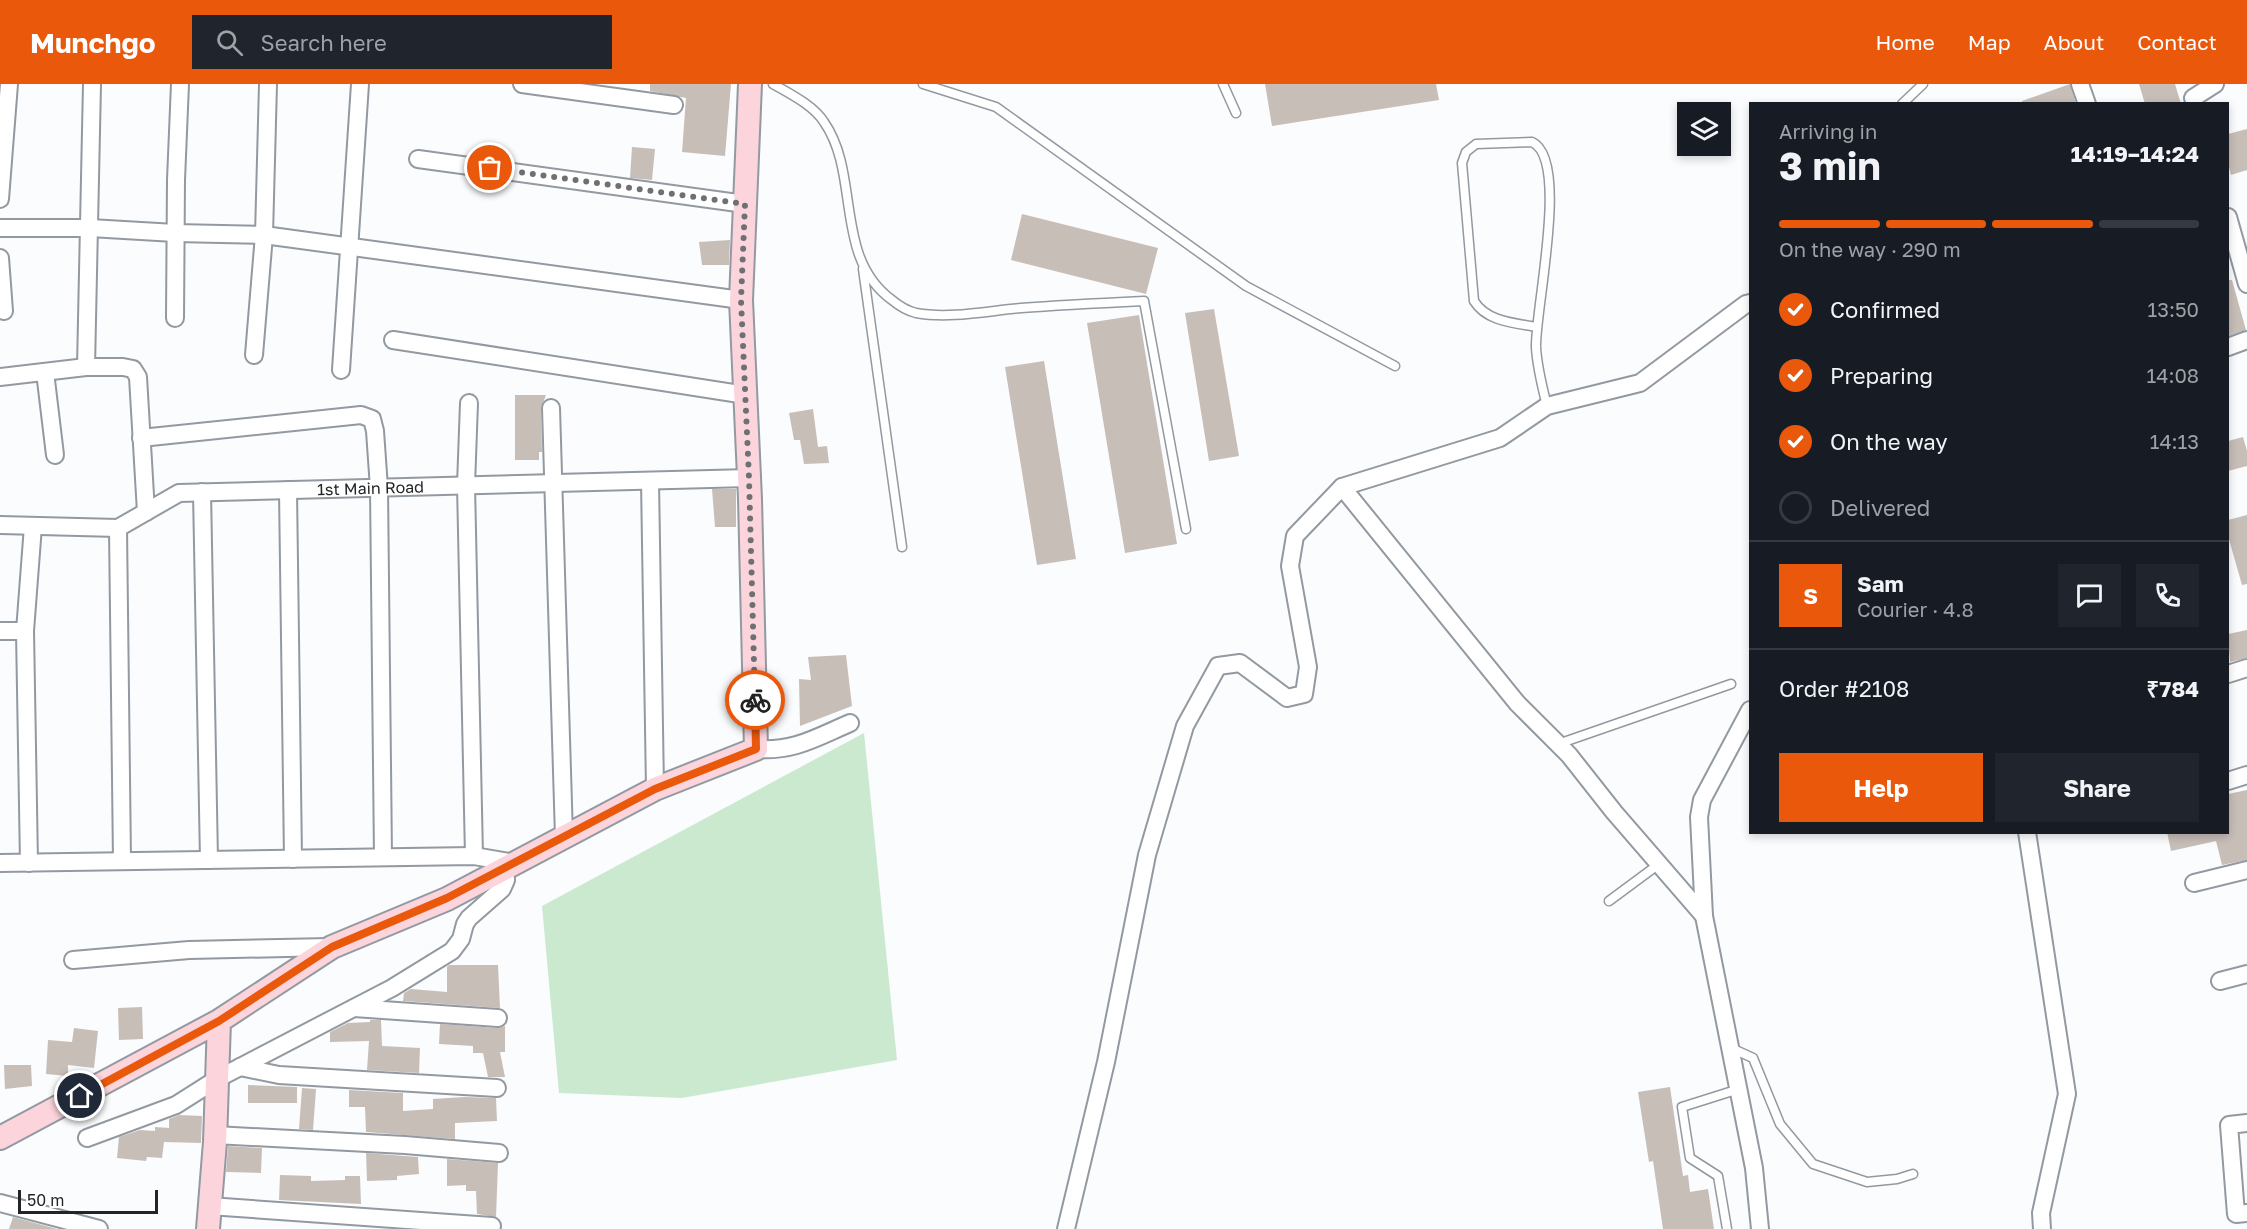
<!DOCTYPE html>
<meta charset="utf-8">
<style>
:root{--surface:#171b24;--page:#20242c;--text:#f1f3f6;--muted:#9ea1a6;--line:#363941;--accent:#ea580c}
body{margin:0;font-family:"Golos Text",sans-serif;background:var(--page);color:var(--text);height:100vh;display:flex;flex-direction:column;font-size:22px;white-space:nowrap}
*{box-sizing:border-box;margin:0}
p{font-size:20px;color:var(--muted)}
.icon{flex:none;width:33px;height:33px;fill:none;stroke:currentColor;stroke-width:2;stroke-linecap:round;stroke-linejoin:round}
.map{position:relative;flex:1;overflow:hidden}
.panel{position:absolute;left:1749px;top:18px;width:480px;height:732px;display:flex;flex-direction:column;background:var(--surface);border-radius:0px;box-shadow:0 3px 9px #0003}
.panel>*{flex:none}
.controls{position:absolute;left:1677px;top:18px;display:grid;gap:12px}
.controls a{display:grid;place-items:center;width:54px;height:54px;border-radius:0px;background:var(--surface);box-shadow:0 3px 9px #0003;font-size:30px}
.scale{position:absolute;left:18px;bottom:15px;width:140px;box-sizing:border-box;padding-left:6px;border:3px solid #222528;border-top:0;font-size:16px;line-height:21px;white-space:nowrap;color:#222528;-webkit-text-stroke:4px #fff;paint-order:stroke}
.pin{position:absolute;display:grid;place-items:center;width:51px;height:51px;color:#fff;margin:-26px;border:3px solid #fff;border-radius:50%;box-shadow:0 2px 6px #0007}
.courier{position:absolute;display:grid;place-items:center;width:60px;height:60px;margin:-30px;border:4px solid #ea580c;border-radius:50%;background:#fff;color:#222;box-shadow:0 2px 8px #0007}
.summary em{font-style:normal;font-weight:700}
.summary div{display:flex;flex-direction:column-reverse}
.summary{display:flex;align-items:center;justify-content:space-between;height:102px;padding:0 30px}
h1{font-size:39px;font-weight:700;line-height:45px}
.bar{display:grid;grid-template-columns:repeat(4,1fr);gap:9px 6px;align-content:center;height:72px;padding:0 30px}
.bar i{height:8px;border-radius:4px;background:var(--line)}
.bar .on{background:var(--accent)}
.bar p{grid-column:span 4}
.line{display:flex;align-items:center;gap:15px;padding:0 30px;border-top:2px solid var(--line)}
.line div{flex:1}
.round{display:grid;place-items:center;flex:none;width:63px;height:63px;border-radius:0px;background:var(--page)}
ol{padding:0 30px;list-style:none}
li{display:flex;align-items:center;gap:18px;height:66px}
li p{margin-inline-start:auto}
li .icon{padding:6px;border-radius:50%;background:var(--accent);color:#fff;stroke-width:4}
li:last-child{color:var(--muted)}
li i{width:33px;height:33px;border:3px solid var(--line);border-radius:50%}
.button{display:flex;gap:12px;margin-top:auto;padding:12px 30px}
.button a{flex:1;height:69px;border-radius:0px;background:var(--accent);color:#fff;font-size:24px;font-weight:700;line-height:69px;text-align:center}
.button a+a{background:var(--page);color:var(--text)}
header{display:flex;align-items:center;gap:36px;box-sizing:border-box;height:84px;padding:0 30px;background:var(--accent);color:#fff}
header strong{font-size:28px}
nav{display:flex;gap:33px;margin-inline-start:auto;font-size:21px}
.search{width:420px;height:54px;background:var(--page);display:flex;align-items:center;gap:15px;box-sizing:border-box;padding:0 21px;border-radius:0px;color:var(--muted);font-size:22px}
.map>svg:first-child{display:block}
</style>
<header>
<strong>Munchgo</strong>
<div class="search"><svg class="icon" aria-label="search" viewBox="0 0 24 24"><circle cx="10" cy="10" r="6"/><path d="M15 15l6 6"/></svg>Search here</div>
<nav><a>Home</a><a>Map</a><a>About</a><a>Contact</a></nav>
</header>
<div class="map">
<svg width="2247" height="1145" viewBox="0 0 2247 1145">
<rect width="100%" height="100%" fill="#fafcfe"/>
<!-- green -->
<path fill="#cbe9cf" d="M864 649 897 976 682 1014 559 1009 542 822Z"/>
<!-- building -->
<path fill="#c8beb8" d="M650 0H731L725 72 682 68 686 14 650 7Z
M1265 0H1436L1439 16 1272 42Z
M2070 0 2076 20H2022V17Z
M2139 0H2175L2181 20H2145Z
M2247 45V86L2231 91 2228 79V50Z
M632 63 655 65 652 96 630 94Z
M1022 130 1158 164 1146 210 1011 176Z
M730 156 729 181H702L699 158Z
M2228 196H2232L2246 246 2228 252Z
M1214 225 1239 372 1209 377 1185 229Z
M1139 231 1177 460 1125 469 1087 239Z
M1044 277 1076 475 1037 481 1005 283Z
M515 311H546L541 324 542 368H539V376H515Z
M813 325 818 363 827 362 829 379 804 380 800 356H794L789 329Z
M2243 353 2247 367V382L2228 387V357Z
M712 405H736V443H715Z
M2247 431V500L2242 501 2228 452V436Z
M2247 546V574L2230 578 2228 550Z
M846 571 852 622 800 642 799 595 811 596 808 573Z
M2247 706V776L2222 781 2216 757 2171 767 2167 748H2228V710Z
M449 881H498L500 924 403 917 404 909 411 905 447 908V883Z
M142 923 143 955 119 956 118 924Z
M370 936H381L382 962 420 964 419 989 367 986 369 957 330 958V948L348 939 370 938Z
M440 940 497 944 505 942V968H500L505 993H488L483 969H473V962L439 960Z
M74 944 98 947 94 984 68 981V992L46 990 48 956 72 958Z
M4 981H31L32 1002 5 1005Z
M248 1001 297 1003V1019H248Z
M1670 1003 1683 1092 1688 1091 1690 1108 1708 1105 1714 1145H1663L1653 1077 1649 1078 1638 1008Z
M302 1004 316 1005 313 1046 299 1045Z
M349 1006 403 1009V1027L433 1025V1015L464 1013 496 1014 497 1037 455 1039V1055L366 1048 365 1023H349Z
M179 1031 202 1032 201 1059 164 1058 162 1074 147 1073 146 1077 117 1074 119 1053 140 1046 155 1047V1043L169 1044V1035Z
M228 1062 262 1064 261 1089 226 1088Z
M366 1069 418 1073 419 1090 397 1092V1096L367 1097Z
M447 1075 498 1079 496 1133 477 1130 476 1107H466V1101L447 1102Z
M280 1091 311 1092V1097L345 1096V1092H360L361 1120 279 1116Z
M13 1133 57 1145H9Z"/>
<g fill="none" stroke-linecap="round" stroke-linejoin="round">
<defs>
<path id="lane" d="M773 0C790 10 813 21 824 38 861 91 833 173 892 216 898 221 908 227 916 229 950 235 987 227 1021 224 1062 221 1103 219 1144 217L1186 445
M923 0 996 23 1246 202 1395 282
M1223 0 1236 29
M1902 20 1923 0
M863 185 902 463
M1537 243C1515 239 1487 238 1474 217L1462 79 1466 68 1476 60 1532 58C1570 75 1535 225 1536 263 1537 283 1542 302 1547 322
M1558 660 1731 600
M1609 817 1659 780
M1731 964 1753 974 1780 1040 1813 1080 1867 1098 1897 1095 1913 1090
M1727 1145 1718 1092 1690 1074 1682 1023 1739 1005"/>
<g id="street">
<path d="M92 0 86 283H123L133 285 138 293 146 428"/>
<path d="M522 0 674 21"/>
<path d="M2080 0 2087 20"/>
<path d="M2193 14 2215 0"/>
<path d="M418 75 745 120"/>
<path d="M0 115 9 0"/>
<path d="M2228 133 2247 200"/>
<path d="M0 144H90L175 149 264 151 741 216"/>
<path d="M0 174 4 227"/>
<path d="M175 234 176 96 180 0"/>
<path d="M393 256 746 311"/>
<path d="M2228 263 2247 256"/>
<path d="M254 271 264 151 268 0"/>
<path d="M341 286 360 0"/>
<path d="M45 288 55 371"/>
<path d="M0 293 86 283"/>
<path d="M469 319 466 401 474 772"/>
<path d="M551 324 564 753"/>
<path d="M141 354 361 331 372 335 375 347 379 404 383 773"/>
<path d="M650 397 655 705"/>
<path d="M1342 403 1517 619 1569 671 1614 728 1704 832"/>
<path d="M288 406 293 775"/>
<path d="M202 408 209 776"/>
<path id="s1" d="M0 441 118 444 179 409 749 394"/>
<path d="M118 444 122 777"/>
<path d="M0 547H25"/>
<path d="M2228 590 2247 584"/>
<path d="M1750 626 1702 716 1699 733 1704 832 1754 1084 1760 1145"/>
<path d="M756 665C794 668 817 653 850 639"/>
<path d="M2228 697 2247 691"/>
<path d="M2027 748 2067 1010 2041 1129 2042 1145"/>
<path d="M0 779 474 772 515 779"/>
<path d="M29 779 25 547 33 442"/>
<path d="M2194 799 2247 786"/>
<path d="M73 876 189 866 331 863"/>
<path d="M2220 897 2247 890"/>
<path d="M354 924 498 934"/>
<path d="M240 983 279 991 497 1004"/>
<path d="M2247 1039 2229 1041 2236 1130 2247 1129"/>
<path d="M215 1051 405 1061 499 1069"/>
<path d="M87 1054 176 1021 217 995 392 904 452 867 461 855 465 840 469 834 502 805 506 796 505 784"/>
<path d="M0 1119 99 1145"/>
<path d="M209 1122 492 1142"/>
<path d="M1066 1145 1106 978 1147 771 1185 642 1218 582 1240 579 1287 614 1304 610 1308 583 1290 482 1295 452 1342 403 1500 354 1547 322 1640 299 1746 220 1750 219"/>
</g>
<path id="secondary" d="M0 1054 219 937 332 863 447 815 655 705 756 665 750 415 741 216 750 0
M208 1145 215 1058 219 937"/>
</defs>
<!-- lane casing -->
<use href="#lane" stroke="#9299a1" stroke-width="11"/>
<!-- street casing -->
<use href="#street" stroke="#9299a1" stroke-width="20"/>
<!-- secondary casing -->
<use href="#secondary" stroke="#9299a1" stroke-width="26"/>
<!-- lane -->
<use href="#lane" stroke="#fff" stroke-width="8"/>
<!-- street -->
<use href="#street" stroke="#fff" stroke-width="16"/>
<!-- secondary -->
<use href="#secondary" stroke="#fbd4dc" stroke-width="22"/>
</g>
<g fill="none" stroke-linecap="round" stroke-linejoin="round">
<!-- done -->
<path stroke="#6e7073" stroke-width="6" stroke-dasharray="0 10.8" d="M490 84 745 120 741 216 749 394 755 616"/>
<!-- route -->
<path stroke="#ea580c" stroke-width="8" d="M80 1012 219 937 332 863 447 814 655 705 756 665 755 616"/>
</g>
<g text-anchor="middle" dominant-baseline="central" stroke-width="6" stroke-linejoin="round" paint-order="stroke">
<!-- street labels -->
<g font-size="16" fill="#222528" stroke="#fff">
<text stroke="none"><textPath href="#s1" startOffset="380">1st Main Road</textPath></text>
</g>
</g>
</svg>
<div class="controls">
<a><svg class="icon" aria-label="layers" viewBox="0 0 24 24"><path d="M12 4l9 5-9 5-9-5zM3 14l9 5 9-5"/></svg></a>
</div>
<div class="scale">50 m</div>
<div class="pin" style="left:490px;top:84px;background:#ea580c"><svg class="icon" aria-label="bag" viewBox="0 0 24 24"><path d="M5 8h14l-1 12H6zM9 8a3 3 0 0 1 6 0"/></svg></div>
<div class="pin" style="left:80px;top:1012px;background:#1f2937"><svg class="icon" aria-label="home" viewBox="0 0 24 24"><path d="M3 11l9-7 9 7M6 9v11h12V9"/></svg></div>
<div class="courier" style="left:755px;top:616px"><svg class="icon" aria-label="bike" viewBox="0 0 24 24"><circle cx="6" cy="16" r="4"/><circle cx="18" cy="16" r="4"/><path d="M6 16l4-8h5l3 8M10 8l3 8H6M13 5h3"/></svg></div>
<section class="panel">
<div class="summary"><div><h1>3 min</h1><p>Arriving in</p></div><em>14:19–14:24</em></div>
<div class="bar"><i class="on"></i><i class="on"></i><i class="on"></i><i></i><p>On the way · 290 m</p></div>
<ol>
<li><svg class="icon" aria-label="check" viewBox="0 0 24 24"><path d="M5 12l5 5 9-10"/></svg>Confirmed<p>13:50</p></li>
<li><svg class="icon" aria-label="check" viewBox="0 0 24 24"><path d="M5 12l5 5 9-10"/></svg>Preparing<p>14:08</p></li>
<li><svg class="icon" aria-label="check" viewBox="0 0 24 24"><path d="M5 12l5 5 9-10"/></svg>On the way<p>14:13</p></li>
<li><i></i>Delivered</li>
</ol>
<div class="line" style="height:108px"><b class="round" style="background:var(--accent);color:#fff">S</b><div><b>Sam</b><p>Courier · 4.8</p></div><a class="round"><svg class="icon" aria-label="chat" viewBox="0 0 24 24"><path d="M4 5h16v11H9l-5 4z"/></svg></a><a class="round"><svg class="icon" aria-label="phone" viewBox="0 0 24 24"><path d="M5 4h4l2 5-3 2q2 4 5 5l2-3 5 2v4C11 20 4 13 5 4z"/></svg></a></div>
<div class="line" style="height:78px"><div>Order #2108</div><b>₹784</b></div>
<div class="button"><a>Help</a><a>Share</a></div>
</section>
</div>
